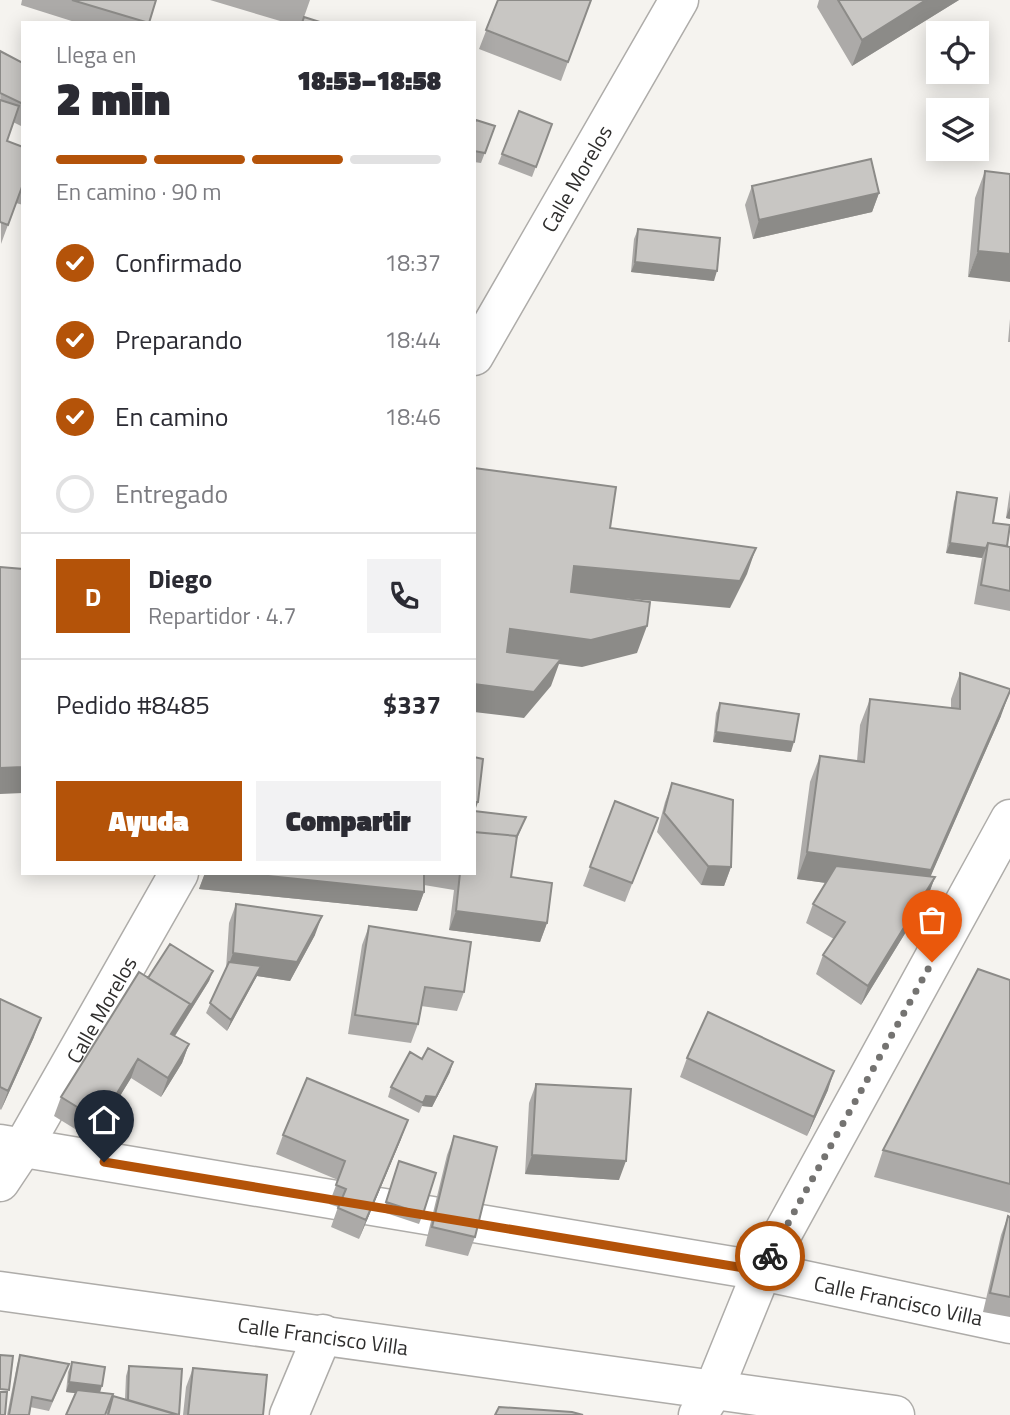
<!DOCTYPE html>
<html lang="es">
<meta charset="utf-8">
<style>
:root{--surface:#fff;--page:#f2f2f3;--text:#2b2b33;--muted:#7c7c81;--line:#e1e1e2;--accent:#b45309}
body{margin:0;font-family:"Titillium Web",sans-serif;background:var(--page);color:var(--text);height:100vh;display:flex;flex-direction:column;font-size:26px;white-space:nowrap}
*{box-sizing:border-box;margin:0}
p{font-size:23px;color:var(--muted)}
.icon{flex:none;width:38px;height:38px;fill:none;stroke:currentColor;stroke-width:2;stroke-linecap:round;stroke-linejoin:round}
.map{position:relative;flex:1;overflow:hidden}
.details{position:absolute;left:21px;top:21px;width:455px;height:854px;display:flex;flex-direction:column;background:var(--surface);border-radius:0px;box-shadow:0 4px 18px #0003}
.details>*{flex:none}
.fabs{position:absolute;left:926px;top:21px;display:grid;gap:14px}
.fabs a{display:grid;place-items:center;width:63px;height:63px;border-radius:0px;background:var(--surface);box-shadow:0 4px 18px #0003;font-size:35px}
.pin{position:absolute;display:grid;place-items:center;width:60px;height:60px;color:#fff;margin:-72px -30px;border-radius:50% 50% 50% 0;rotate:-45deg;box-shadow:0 0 7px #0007}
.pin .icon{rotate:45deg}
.courier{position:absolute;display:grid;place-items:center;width:70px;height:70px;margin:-35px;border:5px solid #b45309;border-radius:50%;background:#fff;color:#222;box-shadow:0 2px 9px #0007}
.head em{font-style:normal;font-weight:800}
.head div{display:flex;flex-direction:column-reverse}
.head{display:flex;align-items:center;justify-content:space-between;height:119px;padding:0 35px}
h1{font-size:46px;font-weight:800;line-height:52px}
.bar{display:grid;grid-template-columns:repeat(4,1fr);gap:10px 7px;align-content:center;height:84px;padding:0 35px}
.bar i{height:9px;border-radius:5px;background:var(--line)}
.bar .selected{background:var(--accent)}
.bar p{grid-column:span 4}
.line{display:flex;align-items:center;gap:18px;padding:0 35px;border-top:2px solid var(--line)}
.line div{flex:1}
.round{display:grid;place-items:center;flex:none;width:74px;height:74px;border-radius:0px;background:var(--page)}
ol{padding:0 35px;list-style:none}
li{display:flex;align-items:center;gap:21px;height:77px}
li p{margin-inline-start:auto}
li .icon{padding:7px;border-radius:50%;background:var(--accent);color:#fff;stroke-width:4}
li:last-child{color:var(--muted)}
li i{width:38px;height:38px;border:4px solid var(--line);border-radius:50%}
.button{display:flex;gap:14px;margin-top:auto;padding:14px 35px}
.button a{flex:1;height:80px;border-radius:0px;background:var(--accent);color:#fff;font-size:28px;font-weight:800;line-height:80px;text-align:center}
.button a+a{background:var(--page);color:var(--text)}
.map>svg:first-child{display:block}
</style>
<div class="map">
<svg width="1010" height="1415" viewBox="0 0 1010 1415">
<rect width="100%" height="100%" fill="#f5f3ef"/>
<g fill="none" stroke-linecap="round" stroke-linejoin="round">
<defs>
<g id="minor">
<path id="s1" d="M474 356 679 0"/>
<path id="s2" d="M0 1144 762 1271 1010 1324"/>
<path id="s3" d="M0 1182 22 1149 179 873"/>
<path id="s4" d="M0 1291 895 1415"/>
<path d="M289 1415 323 1334"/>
<path d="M698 1415 714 1389 762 1271 1010 819"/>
</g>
</defs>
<!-- minor casing -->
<use href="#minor" stroke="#aeaca9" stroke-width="41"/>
<!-- minor -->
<use href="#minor" stroke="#fff" stroke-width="38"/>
</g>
<!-- wall -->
<path fill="#acaaa8" d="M22 0H156L149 23H78L21 5Z
M210 0H310L304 17 323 23H287Z
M498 0H591L561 81 479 49Z
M819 0H959L852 66 817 7Z
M0 51 23 63V127L13 122 7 141 23 147V205L16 203 1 244Z
M519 111 552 124 532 177 498 164Z
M474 124 495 126 481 163 474 162Z
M985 171 1010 174 968 277 975 198Z
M752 186 879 193 872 212 753 239 745 205Z
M638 229 714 281 631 272 634 239Z
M1010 319V342H1008Z
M1010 490V519L1006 518Z
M957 492 993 523 1007 546 1010 547V611L974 604 982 558 946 553 954 502Z
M960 673 1001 716 930 877H935L928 896 861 1005 816 974 823 955 834 939 806 923 813 904 826 883 797 879 810 782 820 756 857 761 860 725 870 699 951 708V699Z
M720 703 791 752 713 742 716 713Z
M672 783 731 867 724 886 701 885 657 832 665 802Z
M615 801 658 818 625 902 583 886Z
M475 811 522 827 516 841 511 877 547 923 540 942 449 930 454 890 424 885V892L417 911 199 889 205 873H474Z
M236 904 315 935 290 981 257 976 227 1031 206 1013 226 969 229 923Z
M369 926 464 992 457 1011 421 1006 418 1024 411 1043 348 1034 362 945Z
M213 971 209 981 175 1036 189 1044 182 1063 161 1097 131 1078 93 1140 54 1116 61 1097 148 978Z
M1010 980V1213L874 1177 883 1150Z
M0 999 34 1037 1 1110 0 1109Z
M687 1058 828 1090 807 1136 680 1077Z
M450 1072 432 1107 422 1106 419 1113 388 1097 391 1087Z
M536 1084 619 1180 525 1174 529 1103Z
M283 1135 401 1139 359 1239 331 1227 338 1207 329 1204 338 1180 276 1154Z
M454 1136 475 1237 468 1256 425 1246 447 1155Z
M396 1171 423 1214 419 1224 383 1212Z
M1008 1216 1010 1217V1317L983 1312 1001 1235Z
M20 1355 69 1364 49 1411 30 1407 29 1415H7L17 1365Z
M72 1362 75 1393 66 1392 68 1372Z
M129 1366 179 1415H106L113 1396 125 1399 126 1376Z
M193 1368 263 1415H183L186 1387Z"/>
<!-- shaded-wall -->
<path fill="#8c8b88" d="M926 0H959L852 66 862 40Z
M879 193 872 212 753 239 759 220Z
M978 251 1010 254V282L968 277Z
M635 262 717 271 714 281 631 272Z
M1010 507V519L1006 518Z
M950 543 986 548 982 558 946 553Z
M756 548 747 574 730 608 565 593 574 566Z
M647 626 637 653 582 667 559 664 551 686 524 718 474 712V684L500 656 510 629Z
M1010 691 1001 716 922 896 797 879 807 852Z
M716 732 794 742 791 752 713 742Z
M23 767V793L0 794V768Z
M474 802H478L474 814Z
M708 866 731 867 724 886 701 885Z
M205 873H240L424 892 417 911 199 889Z
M935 877 928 896 861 1005 868 986Z
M456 911 547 923 540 942 449 930Z
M322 916 315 935 290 981 257 976 227 1031 231 1020 226 972 233 953Z
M213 971 209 981 164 1053 171 1034Z
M41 1018 34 1037 1 1110 8 1091Z
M189 1044 182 1063 161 1097 168 1078Z
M138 1059 131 1078 93 1140 100 1121Z
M453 1062 450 1072 432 1107 422 1106 419 1113 426 1096Z
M834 1071 828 1090 807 1136 814 1117Z
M408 1120 401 1139 359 1239 366 1220Z
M532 1155 626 1161 619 1180 525 1174Z
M69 1382 102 1386 99 1396 66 1392Z"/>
<!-- building -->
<path fill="#c8c6c3" stroke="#8c8b88" stroke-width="2" d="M72 0H156L149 23Z
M498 0H591L568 62 486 30Z
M838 0H926L862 40Z
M304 17 323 23H302Z
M0 51 23 63V104L0 93Z
M0 100 19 106 7 141 23 147V184L8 225 0 222Z
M519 111 552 124 536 167 502 154Z
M476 120 495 126 485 153 474 151V124Z
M871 159 879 193 759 220 752 186Z
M985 171 1010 174V254L978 251Z
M638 229 720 238 717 271 635 262Z
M474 468 616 487 610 528 756 548 740 581 574 566 571 592 650 602 647 626 591 640 510 629 507 652 561 659 534 692 474 684Z
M957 492 997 498 993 523 1010 525 1007 546 988 543 986 548 950 543Z
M988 543 1010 547V591L981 585Z
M0 567 23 569V767L0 768Z
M960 673 1010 689V691L931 870 807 852 820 756 864 762 870 699 960 709Z
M720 703 799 714 794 742 716 732Z
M474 757 483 759 478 802H474Z
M672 783 733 800 731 867 708 866 664 813Z
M615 801 658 818 632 883 590 867Z
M474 811 526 817 516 838 517 836 474 832Z
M474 832 517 836 511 877 552 883 547 923 456 911 460 873H474Z
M836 866 935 877 868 986 823 955 845 922 813 904Z
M240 873H424V892Z
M236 904 322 916 297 962 233 953Z
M369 926 471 942 464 992 425 987 418 1024 355 1015Z
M170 944 213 971 186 1013 190 1004 148 978Z
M229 962 261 966 231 1020 210 1003Z
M978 969 1010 980V1184L883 1150Z
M139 972 190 1004 171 1034 189 1044 168 1078 138 1059 100 1121 61 1097Z
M0 999 41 1018 8 1091 0 1087Z
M708 1012 834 1071 814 1117 687 1058Z
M428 1048 453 1062 436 1097 426 1096 423 1103 391 1087 410 1052 422 1059Z
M307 1078 408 1120 366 1220 338 1208 346 1189 336 1185 345 1161 283 1135Z
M536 1084 631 1089 626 1161 532 1155Z
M454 1136 497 1147 475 1237 432 1227Z
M399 1161 436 1173 423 1214 386 1202Z
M1008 1216 1010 1217V1297L990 1293Z
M0 1355 13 1356 9 1390 0 1389Z
M20 1355 69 1364 52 1401 32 1397 29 1415H9Z
M72 1362 105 1367 102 1386 69 1382Z
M129 1366 182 1369 179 1415 128 1400Z
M193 1368 267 1375 263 1415H188Z
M77 1390 113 1394 105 1415H66Z
M0 1392H7L5 1415H0Z
M113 1396 178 1415H108Z
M499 1407 572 1412 583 1415H495Z"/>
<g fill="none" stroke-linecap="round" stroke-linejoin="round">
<!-- done -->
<path stroke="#747371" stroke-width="7" stroke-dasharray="0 12.6" d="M770 1256 932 962"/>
<!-- route -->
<path stroke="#b45309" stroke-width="9" d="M104 1162 762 1271 770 1256"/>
</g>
<g text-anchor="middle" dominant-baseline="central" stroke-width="5" stroke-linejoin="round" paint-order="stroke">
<!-- street labels -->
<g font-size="21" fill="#2f2e2d" stroke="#fff">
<text stroke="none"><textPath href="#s1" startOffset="205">Calle Morelos</textPath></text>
<text stroke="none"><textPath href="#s3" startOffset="200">Calle Morelos</textPath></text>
<text stroke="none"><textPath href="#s2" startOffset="912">Calle Francisco Villa</textPath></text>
<text stroke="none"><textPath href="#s4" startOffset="326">Calle Francisco Villa</textPath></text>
</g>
</g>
</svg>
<div class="fabs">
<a><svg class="icon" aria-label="locate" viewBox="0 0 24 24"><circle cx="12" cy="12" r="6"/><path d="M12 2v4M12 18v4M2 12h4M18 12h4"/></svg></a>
<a><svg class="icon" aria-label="layers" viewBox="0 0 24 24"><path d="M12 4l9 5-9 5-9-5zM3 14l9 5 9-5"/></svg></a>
</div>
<div class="pin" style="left:932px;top:962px;background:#ea580c"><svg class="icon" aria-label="bag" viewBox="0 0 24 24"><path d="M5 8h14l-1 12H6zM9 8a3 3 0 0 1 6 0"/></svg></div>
<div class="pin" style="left:104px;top:1162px;background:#1f2937"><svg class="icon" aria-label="home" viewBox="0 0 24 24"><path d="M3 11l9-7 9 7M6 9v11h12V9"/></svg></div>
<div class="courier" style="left:770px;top:1256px"><svg class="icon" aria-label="bike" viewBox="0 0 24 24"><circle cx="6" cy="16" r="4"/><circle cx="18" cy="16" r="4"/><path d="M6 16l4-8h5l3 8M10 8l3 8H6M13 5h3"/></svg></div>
<section class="details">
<div class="head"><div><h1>2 min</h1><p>Llega en</p></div><em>18:53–18:58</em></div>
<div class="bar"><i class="selected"></i><i class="selected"></i><i class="selected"></i><i></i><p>En camino · 90 m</p></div>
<ol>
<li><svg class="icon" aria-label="check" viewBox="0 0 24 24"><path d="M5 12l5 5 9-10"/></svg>Confirmado<p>18:37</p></li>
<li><svg class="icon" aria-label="check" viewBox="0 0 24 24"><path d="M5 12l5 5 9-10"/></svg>Preparando<p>18:44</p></li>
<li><svg class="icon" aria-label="check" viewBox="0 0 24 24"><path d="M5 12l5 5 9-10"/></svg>En camino<p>18:46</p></li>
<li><i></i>Entregado</li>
</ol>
<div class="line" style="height:126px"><b class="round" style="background:var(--accent);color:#fff">D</b><div><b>Diego</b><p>Repartidor · 4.7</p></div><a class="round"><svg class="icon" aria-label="phone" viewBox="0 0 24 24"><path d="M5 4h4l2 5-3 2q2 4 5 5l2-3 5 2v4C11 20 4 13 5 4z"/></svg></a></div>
<div class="line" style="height:91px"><div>Pedido #8485</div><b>$337</b></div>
<div class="button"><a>Ayuda</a><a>Compartir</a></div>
</section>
</div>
